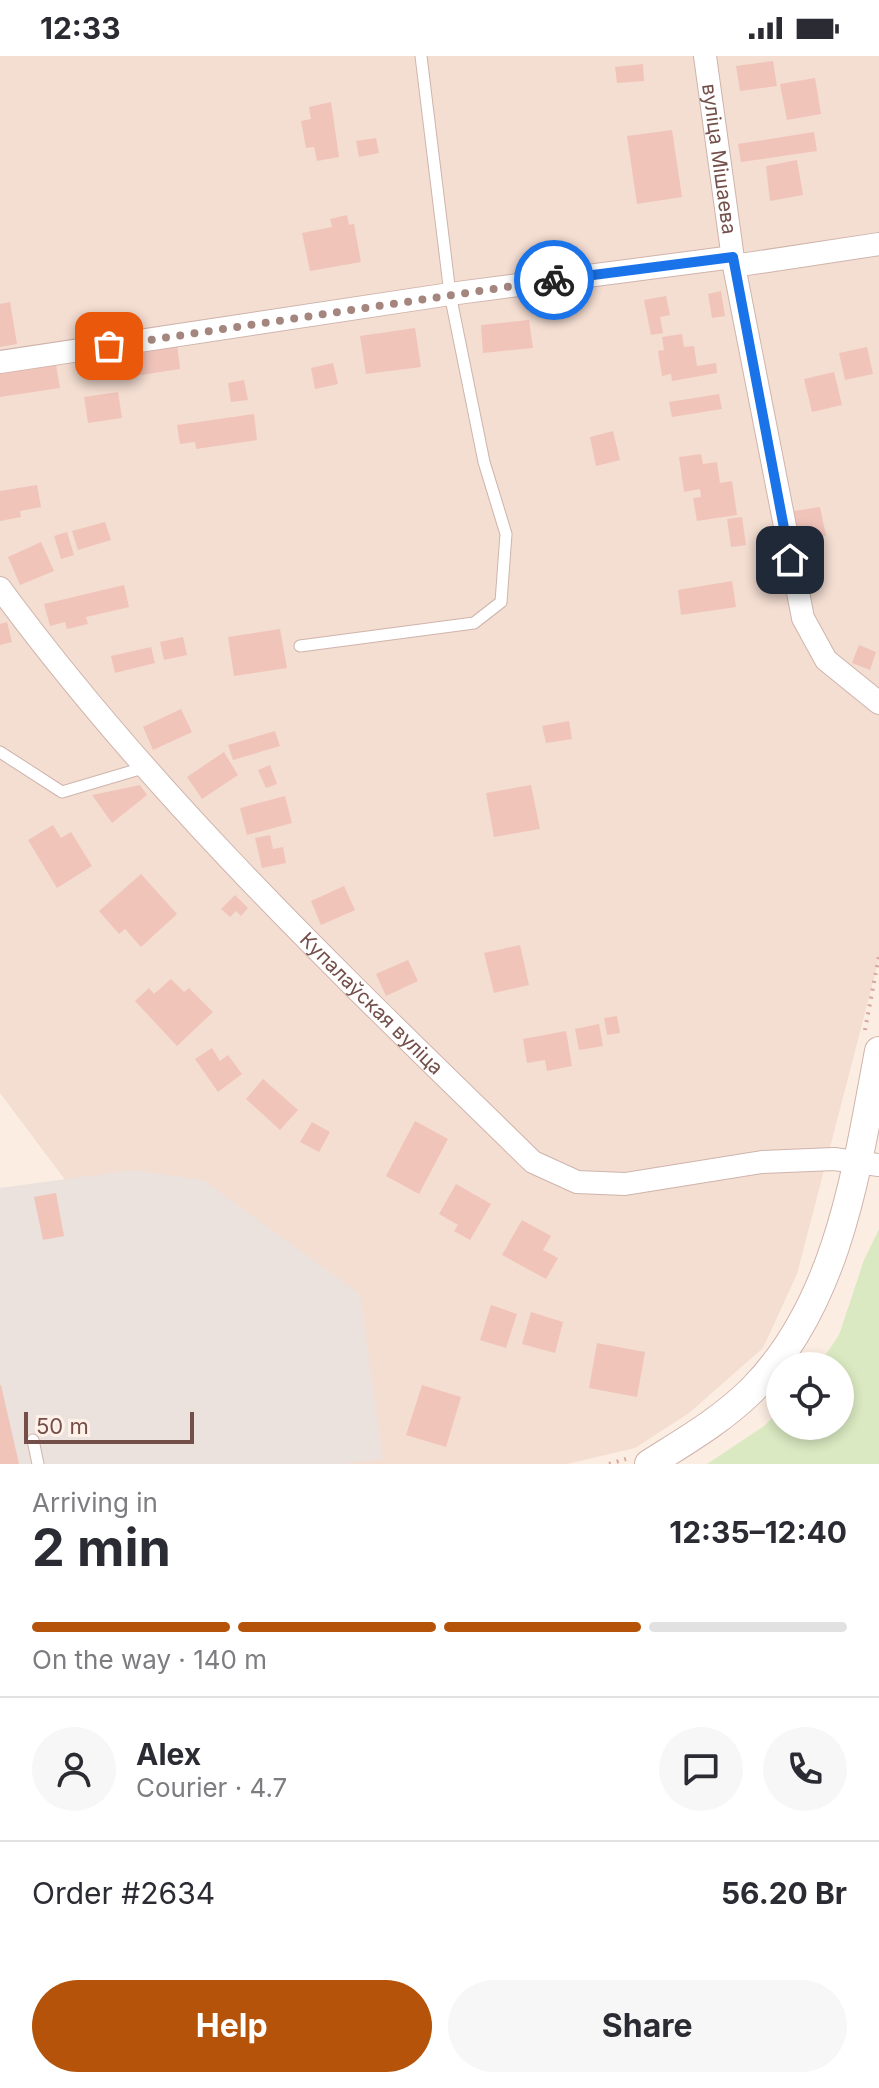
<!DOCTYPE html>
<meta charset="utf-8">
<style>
:root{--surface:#fff;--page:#f7f7f7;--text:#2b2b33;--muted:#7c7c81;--line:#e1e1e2;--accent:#b45309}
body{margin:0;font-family:Inter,sans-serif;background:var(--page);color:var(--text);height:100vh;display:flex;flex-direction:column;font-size:30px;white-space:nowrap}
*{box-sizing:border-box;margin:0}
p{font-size:26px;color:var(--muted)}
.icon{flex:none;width:44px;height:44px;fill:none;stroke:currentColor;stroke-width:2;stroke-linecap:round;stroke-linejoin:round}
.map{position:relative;height:1408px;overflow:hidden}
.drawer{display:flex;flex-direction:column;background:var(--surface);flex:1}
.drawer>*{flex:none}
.tools{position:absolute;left:766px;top:1296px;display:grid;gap:16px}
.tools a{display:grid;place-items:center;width:88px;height:88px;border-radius:50%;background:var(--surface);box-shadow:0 4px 12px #0003;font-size:40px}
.scale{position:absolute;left:24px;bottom:20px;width:170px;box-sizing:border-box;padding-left:8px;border:4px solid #744f49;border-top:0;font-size:22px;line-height:28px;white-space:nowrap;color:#744f49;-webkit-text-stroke:6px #fff1e8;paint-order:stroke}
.pin{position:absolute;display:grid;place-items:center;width:68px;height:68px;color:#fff;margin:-34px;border-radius:16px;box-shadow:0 4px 12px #0006}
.courier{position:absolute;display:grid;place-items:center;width:80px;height:80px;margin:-40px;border:6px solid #1a73e8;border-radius:50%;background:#fff;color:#222;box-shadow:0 2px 10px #0007}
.summary em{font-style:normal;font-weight:700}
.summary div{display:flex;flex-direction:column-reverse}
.summary{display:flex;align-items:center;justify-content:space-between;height:136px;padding:0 32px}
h1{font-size:52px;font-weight:700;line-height:60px}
.bar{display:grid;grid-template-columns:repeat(4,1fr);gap:12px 8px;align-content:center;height:96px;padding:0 32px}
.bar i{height:10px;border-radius:6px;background:var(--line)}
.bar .active{background:var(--accent)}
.bar p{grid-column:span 4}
.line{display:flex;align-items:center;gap:20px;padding:0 32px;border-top:2px solid var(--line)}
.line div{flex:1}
.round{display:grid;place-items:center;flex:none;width:84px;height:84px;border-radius:42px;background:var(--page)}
.button{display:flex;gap:16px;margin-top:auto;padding:16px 32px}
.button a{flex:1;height:92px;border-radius:48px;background:var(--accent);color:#fff;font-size:32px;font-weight:700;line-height:92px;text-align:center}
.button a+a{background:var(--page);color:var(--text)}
.status{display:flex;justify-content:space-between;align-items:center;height:56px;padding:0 40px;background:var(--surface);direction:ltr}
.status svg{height:22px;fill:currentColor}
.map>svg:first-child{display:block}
</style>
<div class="status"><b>12:33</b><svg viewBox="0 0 49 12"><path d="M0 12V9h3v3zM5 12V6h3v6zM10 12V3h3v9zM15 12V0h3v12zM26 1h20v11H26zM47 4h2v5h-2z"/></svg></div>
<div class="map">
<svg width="879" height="1408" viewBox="0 0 879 1408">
<rect width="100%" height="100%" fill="#fcede2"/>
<!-- residential -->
<path fill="#f4ddd1" d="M0 0H879V903L797 1218 763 1292 689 1357 635 1392 567 1408H278L0 1037Z"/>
<!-- industrial -->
<path fill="#ebe1dd" d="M133 1114 203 1124 360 1238 383 1403 341 1408H0V1132Z"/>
<!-- green -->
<path fill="#dae9c1" d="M879 1173V1408H707L764 1370 780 1354V1370H840V1310H818L839 1279 864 1204Z"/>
<!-- building -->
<path fill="#f1c4ba" d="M773 5 777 30 740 35 736 10Z
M643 8 644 25 617 27 615 11Z
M815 22 821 58 787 64 780 28Z
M331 46 339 101 317 105 314 91 306 92 301 65 311 63 309 51Z
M672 74 682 141 637 148 627 80Z
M814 76 817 95 741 106 738 88Z
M376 82 379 97 359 101 356 85Z
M797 104 803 139 770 145 766 110Z
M347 159 349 169 354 168 361 206 310 215 302 177 332 171 330 163Z
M721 235 725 260 712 262 708 238Z
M666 240 670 259 660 261 663 277 651 279 644 244Z
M10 246 17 288 0 291V248Z
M529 264 533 292 483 297 481 269Z
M415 272 421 311 366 318 360 280Z
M682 278 684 291 694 290 697 310 716 307 717 317 672 325 671 318 662 320 658 295 664 294 662 281Z
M177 287 180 313 128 321 124 294Z
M867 291 873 318 845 324 839 297Z
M118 294 121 316 97 319 94 297Z
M55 303 60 332 0 341V311Z
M333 307 338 328 315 333 311 312Z
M834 316 842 349 812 356 804 323Z
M244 324 248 344 231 346 228 327Z
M118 336 122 362 88 367 84 341Z
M719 338 722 353 672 361 669 346Z
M254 358 257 384 196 393 195 386 180 388 177 369Z
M613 375 620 404 596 410 590 381Z
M701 398 703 408 717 406 720 427 732 425 737 459 697 465 693 442 701 441 700 433 684 436 679 401Z
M37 429 41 451 20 455 21 461 0 465V435Z
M820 451 826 480 799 485 794 455Z
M742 461 746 489 731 491 727 463Z
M105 466 111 484 78 494 72 475Z
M67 476 74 499 61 503 54 480Z
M41 486 54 515 20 529 8 501Z
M732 525 736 551 681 559 678 534Z
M124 529 129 551 86 561 88 568 67 573 65 566 50 570 44 548Z
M7 566 12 586 0 589V568Z
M280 573 287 612 234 620 228 581Z
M183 581 187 599 164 604 160 586Z
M859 589 876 596 870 614 852 607Z
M151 591 155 607 115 617 111 600Z
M181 653 192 676 153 694 143 671Z
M569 665 572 683 546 687 542 670Z
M275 675 280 690 233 704 228 689Z
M224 696 238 719 202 743 187 721Z
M270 709 277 728 266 732 258 714Z
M140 729 147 739 112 767 92 739Z
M531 729 540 773 494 781 486 737Z
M285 740 292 767 247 779 240 752Z
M53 769 61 782 71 776 92 810 57 832 28 784Z
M270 779 273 793 283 791 286 807 262 812 255 782Z
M141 818 177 858 141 891 125 873 119 878 99 855Z
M344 830 355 854 321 869 311 845Z
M235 839 248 852 241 860 236 855 230 861 221 853Z
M520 889 529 929 494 937 484 897Z
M408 904 418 925 386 940 376 918Z
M171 923 184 936 189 932 213 956 177 990 135 945 149 932 154 938Z
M617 960 620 977 607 979 604 962Z
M599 968 603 990 579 994 575 973Z
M566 975 572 1010 547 1015 545 1004 527 1007 523 983Z
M212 992 220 1005 228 999 242 1018 218 1036 195 1003Z
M263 1023 298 1054 280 1074 246 1043Z
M415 1065 448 1083 419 1138 386 1120Z
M312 1066 330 1076 319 1096 300 1086Z
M456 1128 491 1148 470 1184 454 1175 458 1169 439 1158Z
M56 1137 64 1180 43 1184 34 1141Z
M522 1164 551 1180 543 1194 558 1202 546 1223 502 1199Z
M491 1249 517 1258 506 1292 480 1284Z
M531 1256 563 1266 555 1297 522 1288Z
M597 1287 645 1296 637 1341 589 1332Z
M0 1329H1L19 1408H0Z
M422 1329 461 1341 446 1391 406 1379Z"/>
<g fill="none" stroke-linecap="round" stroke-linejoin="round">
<defs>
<path id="service" d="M300 590 474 567 501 546 506 478 484 406 450 238 421 0
M0 696 62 736 143 712
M33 1384 38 1408"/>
<g id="minor">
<path id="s1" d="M705 0 734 210 803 562 826 604 879 647"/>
<path d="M734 210 879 188"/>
<path d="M0 306 450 238 733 201"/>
<path id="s2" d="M0 532C155 743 346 923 533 1106L577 1126 625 1128 762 1106 834 1103 879 1109"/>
</g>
<path id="tertiary" d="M649 1408C685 1385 722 1364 753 1333 839 1245 857 1112 879 995"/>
</defs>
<!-- service casing -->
<use href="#service" stroke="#cfb4ac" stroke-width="13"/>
<!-- minor casing -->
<use href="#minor" stroke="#cfb4ac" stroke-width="24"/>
<!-- tertiary casing -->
<use href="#tertiary" stroke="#cfb4ac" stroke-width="30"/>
<!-- path -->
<path stroke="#d6a89d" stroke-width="4" stroke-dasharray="2 6" stroke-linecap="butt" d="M865 974 879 900
M609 1408 626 1403"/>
<!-- service -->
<use href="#service" stroke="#fff" stroke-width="11"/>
<!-- minor -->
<use href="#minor" stroke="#fff" stroke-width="22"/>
<!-- tertiary -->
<use href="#tertiary" stroke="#fff" stroke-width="28"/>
</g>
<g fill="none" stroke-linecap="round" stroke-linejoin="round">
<!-- done -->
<path stroke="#a4867f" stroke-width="8" stroke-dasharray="0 14.4" d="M109 290 554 224"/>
<!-- route -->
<path stroke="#1a73e8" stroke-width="10" d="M554 224 733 201 790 504"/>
</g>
<g text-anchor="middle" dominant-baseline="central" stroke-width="7" stroke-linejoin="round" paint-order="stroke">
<!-- street labels -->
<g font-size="20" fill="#744f49" stroke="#fff1e8">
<text stroke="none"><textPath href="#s1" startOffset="104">вуліца Мішаева</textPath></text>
<text stroke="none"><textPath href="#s2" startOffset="558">Купалаўская вуліца</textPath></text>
</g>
</g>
</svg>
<div class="tools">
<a><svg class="icon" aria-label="locate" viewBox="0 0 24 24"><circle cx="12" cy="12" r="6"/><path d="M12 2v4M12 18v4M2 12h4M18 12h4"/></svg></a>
</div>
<div class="scale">50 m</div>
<div class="pin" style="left:109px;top:290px;background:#ea580c"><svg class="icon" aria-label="bag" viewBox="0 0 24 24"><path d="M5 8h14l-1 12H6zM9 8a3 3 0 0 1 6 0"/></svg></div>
<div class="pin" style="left:790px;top:504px;background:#1f2937"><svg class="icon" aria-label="home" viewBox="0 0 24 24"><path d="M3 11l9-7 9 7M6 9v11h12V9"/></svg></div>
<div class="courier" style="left:554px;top:224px"><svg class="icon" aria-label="bike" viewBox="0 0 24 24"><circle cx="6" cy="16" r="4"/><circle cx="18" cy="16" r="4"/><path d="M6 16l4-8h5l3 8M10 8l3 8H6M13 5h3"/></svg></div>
</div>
<section class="drawer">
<div class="summary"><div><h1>2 min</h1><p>Arriving in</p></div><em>12:35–12:40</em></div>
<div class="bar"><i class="active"></i><i class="active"></i><i class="active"></i><i></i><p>On the way · 140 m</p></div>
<div class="line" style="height:144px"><a class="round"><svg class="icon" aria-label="person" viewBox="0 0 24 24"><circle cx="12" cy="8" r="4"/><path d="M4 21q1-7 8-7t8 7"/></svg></a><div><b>Alex</b><p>Courier · 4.7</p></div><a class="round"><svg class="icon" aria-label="chat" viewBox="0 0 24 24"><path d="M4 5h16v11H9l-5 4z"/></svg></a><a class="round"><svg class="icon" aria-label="phone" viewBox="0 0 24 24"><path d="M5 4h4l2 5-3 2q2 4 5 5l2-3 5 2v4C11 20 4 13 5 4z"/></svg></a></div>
<div class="line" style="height:104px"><div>Order #2634</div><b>56.20 Br</b></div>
<div class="button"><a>Help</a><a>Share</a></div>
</section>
